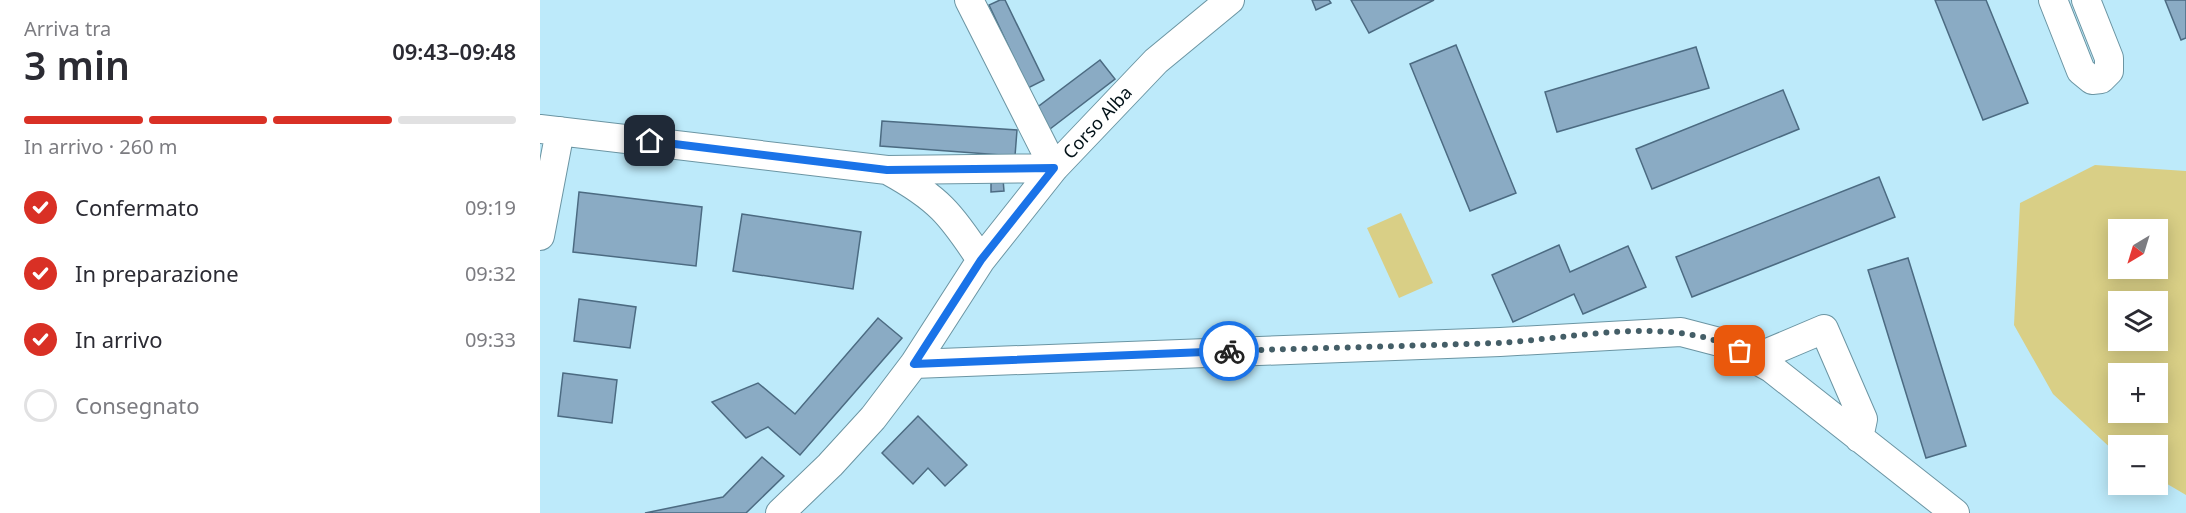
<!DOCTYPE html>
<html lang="it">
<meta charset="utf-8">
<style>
:root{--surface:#fff;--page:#f2f2f3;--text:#2b2b33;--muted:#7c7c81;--line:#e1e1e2;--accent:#d93025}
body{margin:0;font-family:"Noto Sans",sans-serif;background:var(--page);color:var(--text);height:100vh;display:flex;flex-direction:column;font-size:22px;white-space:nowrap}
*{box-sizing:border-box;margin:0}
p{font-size:20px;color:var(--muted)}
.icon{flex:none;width:33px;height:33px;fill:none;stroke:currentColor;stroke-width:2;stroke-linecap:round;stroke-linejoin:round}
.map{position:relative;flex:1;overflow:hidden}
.drawer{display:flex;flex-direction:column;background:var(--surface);width:540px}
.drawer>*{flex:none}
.needle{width:39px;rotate:218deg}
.fabs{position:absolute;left:1568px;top:219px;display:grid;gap:12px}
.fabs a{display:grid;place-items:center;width:60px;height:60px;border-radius:0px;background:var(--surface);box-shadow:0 3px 15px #0003;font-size:30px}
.pin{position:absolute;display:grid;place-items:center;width:51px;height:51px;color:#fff;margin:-26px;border-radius:12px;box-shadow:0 3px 9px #0006}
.courier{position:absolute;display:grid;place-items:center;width:60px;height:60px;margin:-30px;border:4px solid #1a73e8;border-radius:50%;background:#fff;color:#222;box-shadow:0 2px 8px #0007}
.head em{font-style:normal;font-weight:600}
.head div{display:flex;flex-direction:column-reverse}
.head{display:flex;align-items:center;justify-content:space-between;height:102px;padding:0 24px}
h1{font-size:39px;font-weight:600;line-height:45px}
.bar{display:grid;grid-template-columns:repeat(4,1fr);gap:9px 6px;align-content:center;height:72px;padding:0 24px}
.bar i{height:8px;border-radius:4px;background:var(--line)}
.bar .current{background:var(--accent)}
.bar p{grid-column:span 4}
ol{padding:0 24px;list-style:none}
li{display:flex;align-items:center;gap:18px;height:66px}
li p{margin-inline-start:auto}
li .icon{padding:6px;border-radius:50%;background:var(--accent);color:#fff;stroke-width:4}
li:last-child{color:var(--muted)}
li i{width:33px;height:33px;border:3px solid var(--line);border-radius:50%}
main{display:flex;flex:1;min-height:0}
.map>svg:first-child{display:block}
</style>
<main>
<section class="drawer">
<div class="head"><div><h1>3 min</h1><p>Arriva tra</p></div><em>09:43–09:48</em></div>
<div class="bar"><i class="current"></i><i class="current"></i><i class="current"></i><i></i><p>In arrivo · 260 m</p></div>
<ol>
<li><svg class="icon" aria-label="check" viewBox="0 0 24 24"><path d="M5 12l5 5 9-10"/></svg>Confermato<p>09:19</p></li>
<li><svg class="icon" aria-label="check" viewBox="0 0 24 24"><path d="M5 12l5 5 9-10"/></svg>In preparazione<p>09:32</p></li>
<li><svg class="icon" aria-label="check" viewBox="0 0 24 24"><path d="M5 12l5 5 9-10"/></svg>In arrivo<p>09:33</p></li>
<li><i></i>Consegnato</li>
</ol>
</section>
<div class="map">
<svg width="1646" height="513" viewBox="0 0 1646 513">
<rect width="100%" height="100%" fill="#bdeafa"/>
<!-- green -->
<path fill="#d9cf86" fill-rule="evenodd" d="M1555 165 1646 171V495L1617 478V446H1578V455L1513 394 1474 325 1480 203ZM1578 230H1617V268H1578ZM1578 302H1617V340H1578ZM1578 374H1617V412H1578Z
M861 213 893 283 859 298 827 228Z"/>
<!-- building -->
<path fill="#8aabc4" stroke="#4c6b82" stroke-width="1.5" d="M460 0H465L504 80 488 88 449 5Z
M772 0H789L791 3 776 10Z
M811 0H894L829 33Z
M1395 0H1446L1488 103 1443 120Z
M1625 0H1646V38L1641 40Z
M916 45 976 193 930 211 870 64Z
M1156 47 1169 88 1017 132 1005 92Z
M560 60 575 79 510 129 495 109Z
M1243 90 1259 129 1112 189 1096 149Z
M342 121 477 130 475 156 340 146Z
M1339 177 1355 217 1152 297 1136 257Z
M451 178 463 179 464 191 451 192Z
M39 192 162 207 156 266 33 252Z
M202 214 321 232 313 289 193 271Z
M1019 245 1030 272 1088 246 1106 287 1043 314 1034 294 973 322 952 275Z
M1368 258 1426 446 1386 458 1328 270Z
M39 299 96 307 90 348 34 341Z
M338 318 362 338 260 455 228 427 206 438 172 402 218 383 255 414Z
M23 373 77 380 72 423 18 416Z
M378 416 427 465 405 486 388 468 373 484 342 453Z
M222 457 244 476 206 513H105L183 497Z"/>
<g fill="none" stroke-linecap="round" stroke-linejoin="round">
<defs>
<path id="minor" d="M429 0 514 168
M1513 0 1541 71 1552 80 1561 79 1569 71V58L1546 0
M0 129 347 170 514 168
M349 171C398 198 411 214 441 260
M0 236 20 131
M1213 359 1284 329 1323 419 1319 438
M374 364 960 342 1141 332 1187 344 1231 368 1415 513
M240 513 290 465 333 418 374 364 441 260 514 168 616 61 690 0"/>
</defs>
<!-- minor casing -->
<use href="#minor" stroke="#6b95a3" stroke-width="30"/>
<!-- minor -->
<use href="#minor" stroke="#fff" stroke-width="28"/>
</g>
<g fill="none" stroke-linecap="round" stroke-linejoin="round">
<!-- done -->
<path stroke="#445e67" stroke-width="6" stroke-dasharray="0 10.8" d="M689 351C778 348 868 346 958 343 1032 339 1133 314 1200 351"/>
<!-- route -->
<path stroke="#1a73e8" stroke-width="8" d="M110 141 347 170 514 168 441 260 374 364 689 351"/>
</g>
<g text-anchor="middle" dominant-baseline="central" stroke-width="6" stroke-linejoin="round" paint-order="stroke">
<!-- street labels -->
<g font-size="18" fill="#031218" stroke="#fff">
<text transform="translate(557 122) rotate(-47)">Corso Alba</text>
</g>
</g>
</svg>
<div class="fabs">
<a><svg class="needle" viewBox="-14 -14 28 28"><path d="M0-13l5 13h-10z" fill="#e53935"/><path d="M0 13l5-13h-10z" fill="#7c7c81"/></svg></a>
<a><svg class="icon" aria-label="layers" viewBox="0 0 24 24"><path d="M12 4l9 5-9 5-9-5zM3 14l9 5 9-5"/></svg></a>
<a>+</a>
<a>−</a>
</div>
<div class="pin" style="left:1200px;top:351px;background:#ea580c"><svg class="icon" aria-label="bag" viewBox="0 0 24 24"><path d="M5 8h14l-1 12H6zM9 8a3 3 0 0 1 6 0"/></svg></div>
<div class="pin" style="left:110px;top:141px;background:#1f2937"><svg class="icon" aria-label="home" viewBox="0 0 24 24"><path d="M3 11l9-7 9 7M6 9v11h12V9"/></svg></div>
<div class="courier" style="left:689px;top:351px"><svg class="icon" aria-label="bike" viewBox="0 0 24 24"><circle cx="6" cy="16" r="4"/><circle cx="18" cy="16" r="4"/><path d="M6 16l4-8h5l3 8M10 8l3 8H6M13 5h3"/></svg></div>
</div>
</main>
